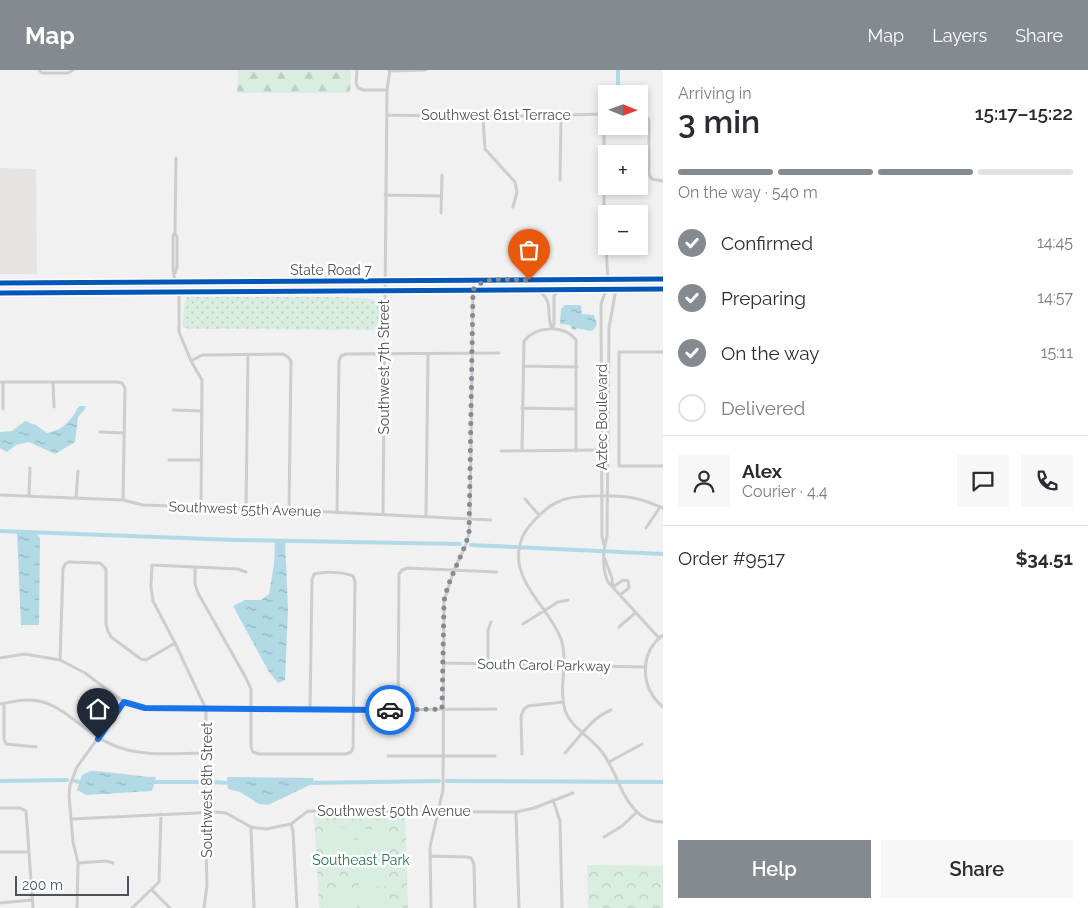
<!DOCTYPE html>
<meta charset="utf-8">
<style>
:root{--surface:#fff;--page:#f7f7f7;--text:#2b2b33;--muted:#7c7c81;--line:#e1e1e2;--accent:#848a90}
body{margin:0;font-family:Raleway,sans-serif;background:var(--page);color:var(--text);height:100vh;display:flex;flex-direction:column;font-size:19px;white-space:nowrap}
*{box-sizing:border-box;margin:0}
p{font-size:16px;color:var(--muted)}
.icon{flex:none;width:28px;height:28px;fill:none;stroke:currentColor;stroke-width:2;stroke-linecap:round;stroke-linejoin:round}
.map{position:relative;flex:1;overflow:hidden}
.details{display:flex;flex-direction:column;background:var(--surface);width:425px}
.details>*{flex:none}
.needle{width:32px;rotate:91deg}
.controls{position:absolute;left:598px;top:15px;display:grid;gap:10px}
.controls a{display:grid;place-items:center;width:50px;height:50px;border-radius:0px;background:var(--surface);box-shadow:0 2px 8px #0003;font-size:25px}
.scale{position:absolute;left:15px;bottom:12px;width:114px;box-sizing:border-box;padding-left:5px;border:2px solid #4a535b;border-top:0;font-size:14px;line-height:18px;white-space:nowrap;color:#4a535b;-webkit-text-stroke:4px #fff;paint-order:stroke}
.pin{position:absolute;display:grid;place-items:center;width:42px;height:42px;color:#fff;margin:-51px -21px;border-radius:50% 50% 50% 0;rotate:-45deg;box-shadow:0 0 5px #0007}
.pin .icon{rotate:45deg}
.courier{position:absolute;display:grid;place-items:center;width:50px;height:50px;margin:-25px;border:4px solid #1a73e8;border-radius:50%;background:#fff;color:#222;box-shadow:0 1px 6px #0007}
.summary em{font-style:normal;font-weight:600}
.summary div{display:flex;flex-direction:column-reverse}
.summary{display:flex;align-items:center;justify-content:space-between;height:85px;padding:0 15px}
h1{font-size:32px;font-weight:600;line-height:38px}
.bar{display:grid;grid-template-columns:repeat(4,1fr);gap:8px 5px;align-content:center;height:60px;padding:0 15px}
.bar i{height:6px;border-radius:4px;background:var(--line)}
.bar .selected{background:var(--accent)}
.bar p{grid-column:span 4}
.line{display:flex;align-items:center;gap:12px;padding:0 15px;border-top:1px solid var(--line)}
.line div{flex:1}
.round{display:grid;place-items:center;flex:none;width:52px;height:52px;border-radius:0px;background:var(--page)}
ol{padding:0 15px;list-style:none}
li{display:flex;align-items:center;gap:15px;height:55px}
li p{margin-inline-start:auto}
li .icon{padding:5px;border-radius:50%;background:var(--accent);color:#fff;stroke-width:4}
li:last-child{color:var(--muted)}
li i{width:28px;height:28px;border:2px solid var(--line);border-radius:50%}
.primary-button{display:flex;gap:10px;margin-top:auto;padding:10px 15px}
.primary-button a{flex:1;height:58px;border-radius:0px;background:var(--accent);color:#fff;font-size:20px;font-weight:600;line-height:58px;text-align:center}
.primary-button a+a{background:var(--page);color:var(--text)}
header{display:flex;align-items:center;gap:30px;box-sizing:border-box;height:70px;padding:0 25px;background:var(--accent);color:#fff}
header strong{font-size:24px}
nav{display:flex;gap:28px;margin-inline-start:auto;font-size:18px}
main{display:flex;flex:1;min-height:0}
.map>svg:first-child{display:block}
</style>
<header>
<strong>Map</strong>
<nav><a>Map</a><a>Layers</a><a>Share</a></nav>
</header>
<main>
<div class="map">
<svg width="663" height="838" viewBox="0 0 663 838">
<defs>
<pattern id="grass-dots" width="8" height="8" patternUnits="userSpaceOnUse" patternTransform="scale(1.25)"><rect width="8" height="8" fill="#d9ede1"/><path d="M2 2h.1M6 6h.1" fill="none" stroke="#bccdc3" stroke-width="1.8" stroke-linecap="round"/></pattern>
<pattern id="forest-firs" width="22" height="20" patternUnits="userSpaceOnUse" patternTransform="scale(1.25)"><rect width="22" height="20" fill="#d9ede1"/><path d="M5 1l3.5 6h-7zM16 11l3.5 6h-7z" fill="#bccdc3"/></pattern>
<pattern id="park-crowns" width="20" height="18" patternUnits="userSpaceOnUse" patternTransform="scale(1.25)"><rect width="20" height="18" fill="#d9ede1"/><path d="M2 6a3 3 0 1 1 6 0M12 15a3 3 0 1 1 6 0" fill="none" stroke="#bccdc3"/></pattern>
<pattern id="water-ripples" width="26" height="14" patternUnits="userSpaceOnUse" patternTransform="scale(1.25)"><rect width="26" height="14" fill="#b2dae6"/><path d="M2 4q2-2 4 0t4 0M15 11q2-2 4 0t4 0" fill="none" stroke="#93b3bd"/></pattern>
</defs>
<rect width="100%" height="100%" fill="#f1f1f1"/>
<!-- commercial -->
<path fill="#e5e4e0" d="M0 98 36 99 37 204H0Z"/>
<!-- grass -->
<path fill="url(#grass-dots)" d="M187 227H338L371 229 380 233V260L189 259 183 257 184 234Z"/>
<!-- forest -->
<path fill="url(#forest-firs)" d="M238 0H351L350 23H237Z"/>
<!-- park -->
<path fill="url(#park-crowns)" d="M314 742H405L408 838H319Z
M587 795 663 796V838H588Z"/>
<!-- pitch -->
<path fill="#d9ede1" d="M354 757 356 799H327L326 758Z
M387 758 389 816 359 817 357 760Z
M389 820V838H360L359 821Z
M357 821V838H328V822Z"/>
<!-- water -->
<path fill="url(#water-ripples)" d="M565 235H579L581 236 582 244 594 245 597 255 593 260 590 261 577 258 575 260 572 259 570 255 560 254 561 239Z
M79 336H85L86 338 78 347 75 372 55 384 29 372 16 375 7 382 0 378V362L12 361 25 351 36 355 47 363C63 360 71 351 79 336Z
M17 461 35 462 40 468 39 555H21Z
M275 470 285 471 288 539 285 610 278 613 269 602 233 536 245 530H261L269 524 274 494Z
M90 701C112 701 134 707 156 707L152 721 86 725 77 720 82 705Z
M227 707 313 708 314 713 268 735 259 734 240 722 228 719Z"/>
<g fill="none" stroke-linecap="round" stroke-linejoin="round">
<!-- canal -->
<path stroke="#b2dae6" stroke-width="4" d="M618 19V0
M0 461 235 470 460 474
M471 475 663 484
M0 711 67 710
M75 711 84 713
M447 711 663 712
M151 712H201
M209 712 231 713
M308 713 439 711"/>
<!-- minor -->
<path stroke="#cbcdcf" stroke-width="3" d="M39 0 42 3H68L73 0
M357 0 356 13 358 18 364 20H387
M389 1 426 0
M604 44V139L606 175
M639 44 646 46 649 50V105L652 109 663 111
M387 45 483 47 606 44
M483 47 485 79 515 112 517 122 513 137
M560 110 561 46
M385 125 441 126
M441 143 442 105
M606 176 608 210
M175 203 177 197V167L175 163
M175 212 173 198V166L175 162 176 88
M616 219 609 258 607 466C603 481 601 497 608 512L659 568
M538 220C555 232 545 243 552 259
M179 222V262L191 291 202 310 201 438
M552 259 554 254V226L559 220
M663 282H619V396H663
M191 291 202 285H209L283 284 288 287 291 291 289 440
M523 296 577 297
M0 312H117L122 313 125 318 123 430
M53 312 54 337
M522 338 576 339
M3 339V312
M173 340 202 341
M100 362 124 363
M501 381 595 380
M522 381 524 271C536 256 564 254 576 270V381
M169 390H201
M0 425 123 430 143 435 289 440 491 450
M29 426 30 398
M76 428 78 401
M525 429 539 445
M663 438C655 435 647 431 638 429 622 425 574 424 560 431 550 435 540 444 533 452 522 463 517 476 519 493 524 522 551 542 561 569 569 592 558 617 565 640 571 658 591 667 602 682 616 700 620 725 636 741 643 749 653 752 663 752
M246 439 248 285
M337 443 339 291 341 286 346 284 499 283
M383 444 387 20 390 0
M426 446 428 284
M646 458 660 437
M604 475 602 466 601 234 606 220
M604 487 612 508 613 517
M195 497V514L198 523 246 608 251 619V677L253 682 259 684H346L351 682 353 678 355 512 353 506C343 502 325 501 314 504L312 510 310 639
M613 517 623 510 628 511 629 518 620 525
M523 554 558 532 568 530
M619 557 635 543
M663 565C639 583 640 618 663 637
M0 588 25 584 60 590 85 603 124 632 145 638 354 640 496 639
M60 590 63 499 65 494 69 492 100 493 106 499V554L108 561 111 567 141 589 146 590 175 573
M443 593 645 597
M488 593V560L491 552
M0 634C13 632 25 628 38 631 65 635 89 668 118 677 145 687 177 683 206 683
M4 634V669L6 674 36 677
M398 640 399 504 402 500 407 498 497 502
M565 683C579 668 591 648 611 640
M522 684 521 646 524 639 528 636 563 632
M388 686H495
M609 692 642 674
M553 730 560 751 562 838
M0 738H20L26 741 33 838
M516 742 519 838
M71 749 217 742 226 743 251 757 266 759 291 754 308 741 516 742 534 738 573 723
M291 754 293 761 297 838
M251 757 254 838
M604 767 622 756 637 742
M0 782H28
M430 786 467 787 471 788 474 794 475 838
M78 793 106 791 113 793
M152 820 170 838
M0 833 32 830
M77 838 78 793 73 772 69 725 70 715 77 697 124 632
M132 838 159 812 161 744
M204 838 207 815 205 741 206 639 175 573 153 531 151 517 152 495 238 499 246 502
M431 838 430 777 443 720 444 531 454 500 466 475 469 463 470 448 473 220"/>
<!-- primary -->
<path stroke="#c8cbcc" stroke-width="5" d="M0 213 663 209
M0 223 663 219"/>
<defs>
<path id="cycleway" d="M0 213 663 209
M0 223 663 219"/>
</defs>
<!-- cycleway casing -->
<use href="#cycleway" stroke="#fff" stroke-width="8"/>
<!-- cycleway -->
<use href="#cycleway" stroke="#0057b8" stroke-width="5"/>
</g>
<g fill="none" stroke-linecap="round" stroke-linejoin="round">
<!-- done -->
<path stroke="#848a90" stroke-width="5" stroke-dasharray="0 9" d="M390 640 442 639 444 531C449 506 463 486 469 463L473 220C483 205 513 210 529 210"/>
<!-- route -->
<path stroke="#1a73e8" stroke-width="6" d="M98 669 124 632 145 638 390 640"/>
</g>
<g text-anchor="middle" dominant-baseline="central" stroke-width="5" stroke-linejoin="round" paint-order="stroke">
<!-- street labels -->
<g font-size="14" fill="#4a535b" stroke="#fff">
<text x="496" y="45">Southwest 61st Terrace</text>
<text x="331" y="200">State Road 7</text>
<text transform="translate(384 297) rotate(-90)">Southwest 7th Street</text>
<text transform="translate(602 347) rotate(-90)">Aztec Boulevard</text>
<text transform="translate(245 439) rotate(2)">Southwest 55th Avenue</text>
<text transform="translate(544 595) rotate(1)">South Carol Parkway</text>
<text transform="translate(207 720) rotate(-90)">Southwest 8th Street</text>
<text x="394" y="741">Southwest 50th Avenue</text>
</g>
<!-- park labels -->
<g font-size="14" fill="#23754e" stroke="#fff">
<text x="361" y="790">Southeast Park</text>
</g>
</g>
</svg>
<div class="controls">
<a><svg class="needle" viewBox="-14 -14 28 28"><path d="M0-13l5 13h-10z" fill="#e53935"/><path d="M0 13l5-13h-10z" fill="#7c7c81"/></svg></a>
<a>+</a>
<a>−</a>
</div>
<div class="scale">200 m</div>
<div class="pin" style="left:529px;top:210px;background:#ea580c"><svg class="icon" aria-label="bag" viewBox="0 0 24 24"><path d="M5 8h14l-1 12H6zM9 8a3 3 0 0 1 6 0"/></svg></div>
<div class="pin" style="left:98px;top:669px;background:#1f2937"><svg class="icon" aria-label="home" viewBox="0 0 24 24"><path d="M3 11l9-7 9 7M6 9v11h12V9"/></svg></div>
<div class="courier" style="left:390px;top:640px"><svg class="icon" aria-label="car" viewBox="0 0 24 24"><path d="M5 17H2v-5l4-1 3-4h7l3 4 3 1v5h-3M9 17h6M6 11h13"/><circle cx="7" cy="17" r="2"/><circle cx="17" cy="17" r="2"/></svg></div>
</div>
<section class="details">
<div class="summary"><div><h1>3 min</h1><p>Arriving in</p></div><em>15:17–15:22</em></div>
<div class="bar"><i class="selected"></i><i class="selected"></i><i class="selected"></i><i></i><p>On the way · 540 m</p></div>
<ol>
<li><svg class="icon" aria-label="check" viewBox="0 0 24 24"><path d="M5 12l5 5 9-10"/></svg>Confirmed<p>14:45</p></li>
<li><svg class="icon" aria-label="check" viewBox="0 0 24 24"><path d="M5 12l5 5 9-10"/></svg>Preparing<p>14:57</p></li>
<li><svg class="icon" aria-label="check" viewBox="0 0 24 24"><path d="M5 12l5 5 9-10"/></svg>On the way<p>15:11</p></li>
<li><i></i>Delivered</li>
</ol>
<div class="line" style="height:90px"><a class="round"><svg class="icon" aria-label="person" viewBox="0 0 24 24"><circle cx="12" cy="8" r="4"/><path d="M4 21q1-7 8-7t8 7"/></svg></a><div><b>Alex</b><p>Courier · 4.4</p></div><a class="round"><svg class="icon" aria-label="chat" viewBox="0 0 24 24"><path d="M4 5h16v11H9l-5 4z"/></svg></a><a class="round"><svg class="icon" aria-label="phone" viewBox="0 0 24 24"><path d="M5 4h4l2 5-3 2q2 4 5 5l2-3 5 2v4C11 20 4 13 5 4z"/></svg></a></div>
<div class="line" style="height:65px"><div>Order #9517</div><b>$34.51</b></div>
<div class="primary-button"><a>Help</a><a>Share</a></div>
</section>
</main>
